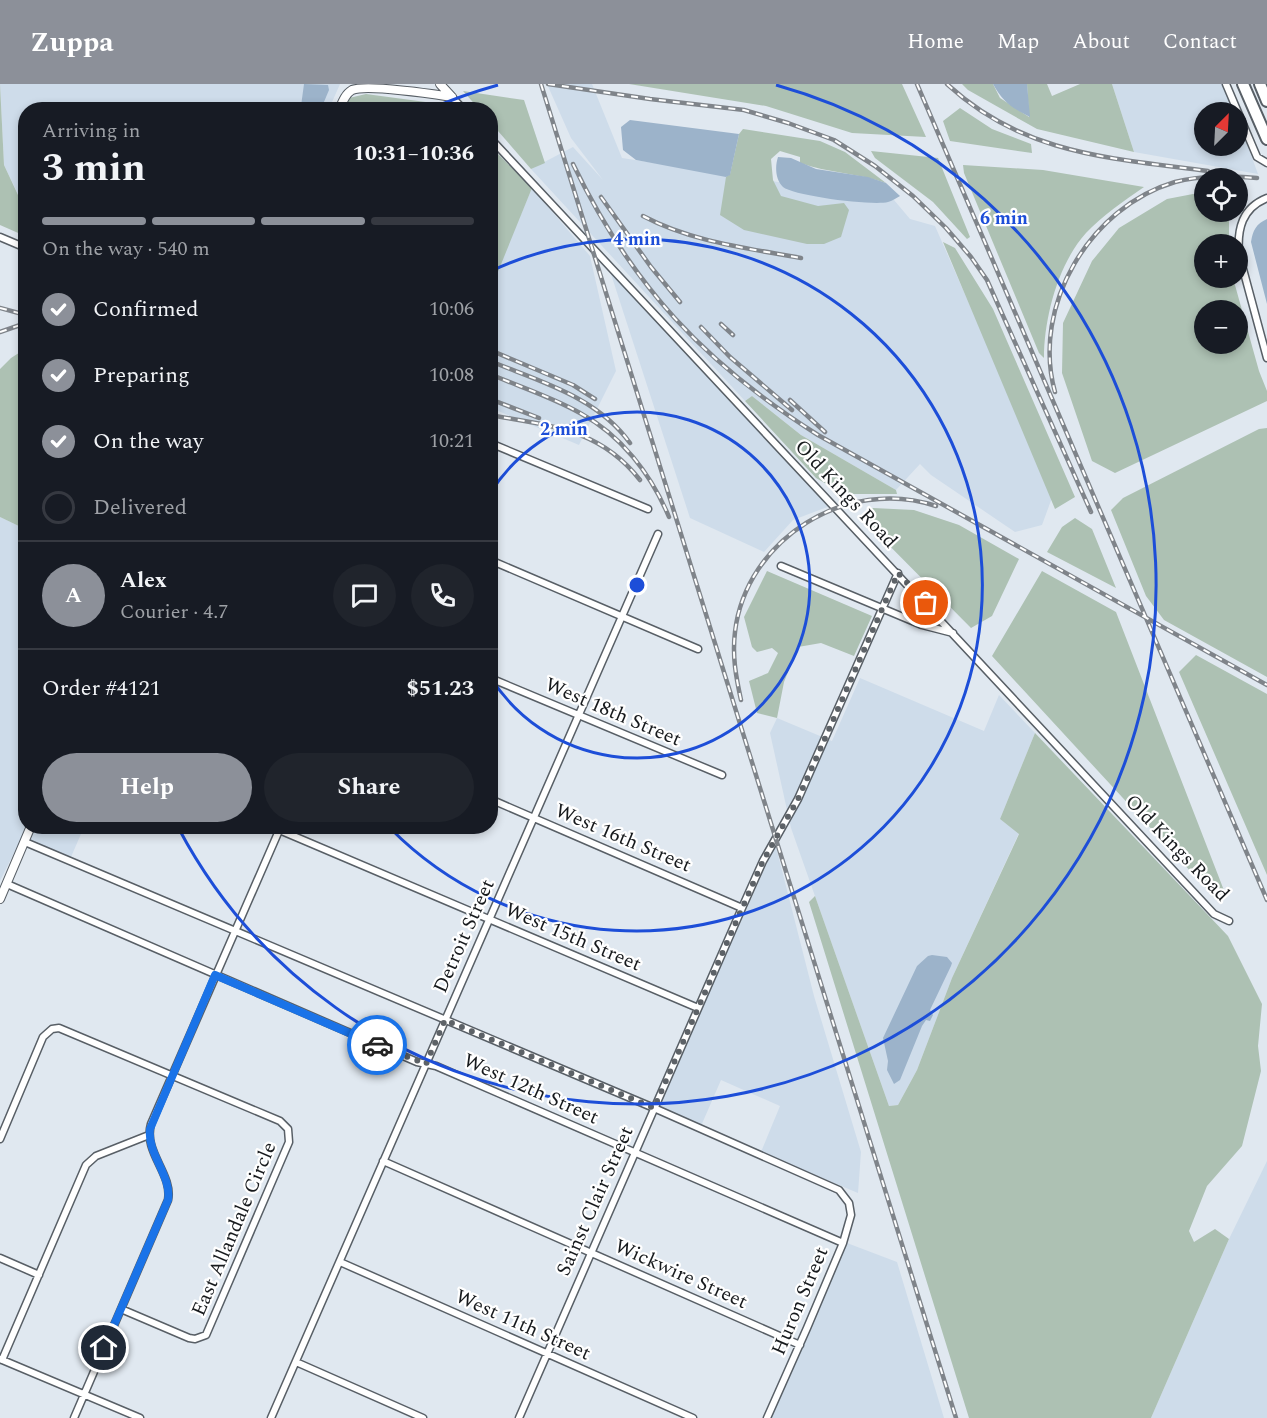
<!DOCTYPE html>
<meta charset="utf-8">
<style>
:root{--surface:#171b24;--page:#20242c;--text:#f1f3f6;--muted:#9ea1a6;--line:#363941;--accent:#8c9099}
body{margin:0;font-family:Spectral,serif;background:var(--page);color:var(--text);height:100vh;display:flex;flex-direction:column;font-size:22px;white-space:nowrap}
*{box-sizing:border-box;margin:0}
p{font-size:20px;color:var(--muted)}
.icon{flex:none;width:33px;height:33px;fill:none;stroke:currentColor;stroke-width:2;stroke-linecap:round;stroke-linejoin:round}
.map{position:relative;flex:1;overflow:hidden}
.side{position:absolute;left:18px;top:18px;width:480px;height:732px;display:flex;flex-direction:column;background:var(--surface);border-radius:24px;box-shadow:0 3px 9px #0003}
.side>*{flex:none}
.needle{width:39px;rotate:24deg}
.tools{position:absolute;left:1194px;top:18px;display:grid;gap:12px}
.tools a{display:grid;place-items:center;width:54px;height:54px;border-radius:50%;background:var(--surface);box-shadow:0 3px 9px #0003;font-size:30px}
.pin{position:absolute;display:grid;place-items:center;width:51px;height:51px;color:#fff;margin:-26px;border:3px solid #fff;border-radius:50%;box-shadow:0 2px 6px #0007}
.courier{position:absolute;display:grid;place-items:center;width:60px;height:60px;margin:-30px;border:4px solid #1a73e8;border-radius:50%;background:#fff;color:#222;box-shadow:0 2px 8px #0007}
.head em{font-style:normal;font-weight:700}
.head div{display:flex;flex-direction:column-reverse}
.head{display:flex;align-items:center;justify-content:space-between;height:102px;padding:0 24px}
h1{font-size:39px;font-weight:700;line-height:45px}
.bar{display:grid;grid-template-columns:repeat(4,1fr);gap:9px 6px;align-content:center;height:72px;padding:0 24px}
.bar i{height:8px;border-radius:4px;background:var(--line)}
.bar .selected{background:var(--accent)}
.bar p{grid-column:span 4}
.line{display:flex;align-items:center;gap:15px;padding:0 24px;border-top:2px solid var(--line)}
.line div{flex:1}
.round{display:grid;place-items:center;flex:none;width:63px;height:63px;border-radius:32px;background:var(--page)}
ol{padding:0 24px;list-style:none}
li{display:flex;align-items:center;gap:18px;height:66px}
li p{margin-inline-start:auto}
li .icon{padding:6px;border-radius:50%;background:var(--accent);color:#fff;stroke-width:4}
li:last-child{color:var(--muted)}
li i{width:33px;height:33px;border:3px solid var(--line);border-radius:50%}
.action{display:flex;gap:12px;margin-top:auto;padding:12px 24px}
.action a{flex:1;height:69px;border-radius:36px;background:var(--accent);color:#fff;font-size:24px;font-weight:700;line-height:69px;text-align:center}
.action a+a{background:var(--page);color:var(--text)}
header{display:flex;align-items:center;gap:36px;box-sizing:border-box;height:84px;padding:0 30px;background:var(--accent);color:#fff}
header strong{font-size:28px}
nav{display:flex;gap:33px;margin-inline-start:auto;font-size:21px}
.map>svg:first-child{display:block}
</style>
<header>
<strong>Zuppa</strong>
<nav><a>Home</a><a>Map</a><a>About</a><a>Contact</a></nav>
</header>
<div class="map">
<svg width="1267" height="1334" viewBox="0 0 1267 1334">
<rect width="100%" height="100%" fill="#e0e8f0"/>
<!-- built -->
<path fill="#cedcea" d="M0 0H340L329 25 26 26 25 125 4 81Z
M547 0H592L622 74 894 116 910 135 935 142 1053 411 1042 441 1015 448 931 391 920 380 896 406 801 351 752 312 745 317 531 85 573 63 603 96 571 54Z
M1112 0H1224L1235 28H1204V62H1238V36L1258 90 1134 68Z
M532 104 590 172 616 287 579 361 491 324 490 204Z
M610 187 830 422 793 436 764 468 690 434Z
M0 433 25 445 26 742 27 743 0 797Z
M860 594 984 647 999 611 1035 649 1000 735 1019 749 952 894 917 986 898 1021 889 1022 791 744 770 649 777 634 832 657Z
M35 743H84L71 773 29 756Z
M776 763 814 912 861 1068 858 1109 761 1068 780 1022 721 996 701 1042 658 1023 773 766Z
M1267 1077V1334H1151L1229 1155Z
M847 1159 897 1178 944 1334H770Z"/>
<!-- green -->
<path fill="#adc1b3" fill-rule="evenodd" d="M0 0 4 81 25 126V152L0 141Z
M629 0H902L926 53 852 49 766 22Z
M962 0H993L1000 14 1029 33 1027 0H1047L1052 12 1080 0H1112L1134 68 1037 45 968 6Z
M463 7 524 16 545 79 531 85 491 39 490 26 479 25Z
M366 10 448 21 453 25H344L349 14Z
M960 24 992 45 1031 60 1032 69 950 57 943 37Z
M743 45 820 57 845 68 886 99C858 89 828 89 800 79V73L780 67 771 75 773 96 781 112 818 122 844 119 849 126 841 153 824 160H807L744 146 720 131 726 93 730 90 739 50Z
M491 63 532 104 491 205 490 204Z
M871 67 938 74 970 153 967 155 933 118 875 74Z
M963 81 1043 86 1144 103C1124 117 1103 131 1086 149 1058 180 1044 234 1044 274L1039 269 964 89Z
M1193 110 1204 112V128H1229V160H1204V194H1233L1259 287 1267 307V317L1115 389 1092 377 1062 289 1063 239 1092 177 1119 144 1167 115ZM1204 226H1238V260H1204Z
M943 158 955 164 993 225 1075 413 1055 425Z
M25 265V445L0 433V285L11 274Z
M752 312 801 351 896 406 897 410H844L816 394 745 317Z
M1267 344V593L1164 536 1146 512 1111 426 1123 414 1259 345Z
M873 424 914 426 959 441 1019 475 992 532 971 544 862 434Z
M1075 434 1092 445 1116 504 1047 468 1062 443Z
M767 487 872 532 854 572 821 559 798 563 784 598 777 634 757 629 749 597 768 589 778 569 772 564 757 568 752 563 744 533Z
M1042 487 1116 528 1225 809 1216 815 992 572Z
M1196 571 1267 610V791L1179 588Z
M1035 649 1228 852 1262 920 1258 962 1261 987 1242 1062 1207 1102 1189 1147 1194 1158 1215 1145 1229 1155 1151 1334H969L809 818 815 812 889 1022 898 1021 917 986 952 894 1019 750 1000 735Z"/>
<!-- water -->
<path fill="#9cb3ca" d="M304 0 328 1 329 6 321 25H310L301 22Z
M993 0H1027L1030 33C1012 24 1003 18 993 0Z
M630 36 739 50 730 91 726 93 636 76 623 66 621 43Z
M778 73 791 74 816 85 868 93 886 99 900 112C896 114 892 117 888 118 873 122 794 112 783 103 775 95 775 82 778 73Z
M1267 135V220L1251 158C1253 146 1256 140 1267 135Z
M932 871 947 873 952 879 951 882 930 926 933 931 930 937 926 936 922 942 900 996 894 1000 887 986 888 977 883 954 917 882 928 872Z"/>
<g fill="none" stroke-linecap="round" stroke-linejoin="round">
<defs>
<path id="minor" d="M1226 0 1257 73 1267 79
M452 13 464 26
M490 54 1214 830 1229 837
M1267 114C1242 124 1237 145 1239 170L1267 274
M0 153 26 164
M490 359 648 425
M490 476 698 565
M781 482 922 541 953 549
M490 594 722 691
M490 715 742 824
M270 742 698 924
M25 758 654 1024 839 1106 849 1119 851 1131 843 1159 807 1244 767 1334
M7 800 417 978 436 982 843 1159
M0 1055 43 953 52 945 59 944 280 1037 288 1045 289 1058 206 1251 195 1255 189 1254 121 1225
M383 1077 800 1261
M0 1174 39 1191
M340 1178 693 1334
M0 1275 140 1334
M2 1276 86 1081 96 1072 149 1051
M296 1278 423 1334
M74 1334 168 1116C173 1090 143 1068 151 1040L281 742
M271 1334 658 450
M519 1334 742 824 763 777 798 715 898 489"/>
<path id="tertiary" d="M440 0 452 13
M339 26C342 19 345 10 352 6 367 0 432 10 452 13
M0 815 31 742"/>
<path id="trunk" d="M1243 0 1267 55
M1260 0 1267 17"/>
</defs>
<!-- minor casing -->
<use href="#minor" stroke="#585f66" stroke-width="9"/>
<!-- tertiary casing -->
<use href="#tertiary" stroke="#585f66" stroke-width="10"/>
<!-- trunk casing -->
<use href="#trunk" stroke="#585f66" stroke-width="14"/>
<!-- minor -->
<use href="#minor" stroke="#fff" stroke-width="6"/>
<!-- tertiary -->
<use href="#tertiary" stroke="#fff" stroke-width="8"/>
<!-- trunk -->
<use href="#trunk" stroke="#fff" stroke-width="10"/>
<defs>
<path id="rail" d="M541 0 956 1334
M548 0 650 15 744 26 788 39 834 56 875 82 913 112 946 144 971 173 987 196 1091 428
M917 0 1267 816
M947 0C1024 71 1110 74 1208 87
M573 80C632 202 704 279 818 351L1267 601
M601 113 651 183 680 218
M643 132C692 158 747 164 801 174
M0 224 26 231
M721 240 733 251
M701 243 730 273 792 326
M0 248 26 239
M490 266 573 301 595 315
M490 277C541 298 597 313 630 359
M490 290C520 303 552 313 580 329 621 351 651 390 669 433
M1055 308C1031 222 1090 123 1175 98 1202 91 1229 92 1257 94
M490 315 539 334
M790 316 825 348
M490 331C550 342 599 344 640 396
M741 616C736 593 732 572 735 548 746 455 847 392 936 422"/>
</defs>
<!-- rail casing -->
<use href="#rail" stroke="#7f848a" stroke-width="4.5"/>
<!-- rail -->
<use href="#rail" stroke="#fff" stroke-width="2" stroke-dasharray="7" stroke-linecap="butt"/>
</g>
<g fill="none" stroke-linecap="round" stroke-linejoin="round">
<!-- done -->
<path stroke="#5d6267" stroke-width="6" stroke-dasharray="0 10.8" d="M377 961 426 980 445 936 654 1024 763 777 798 715 823 659 898 489 926 519"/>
<!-- route -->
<path stroke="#1a73e8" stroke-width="8" d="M104 1264 168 1116C172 1092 147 1070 150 1045L215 891 377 961"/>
</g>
<!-- distance rings -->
<g fill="none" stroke="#1d4ed8" stroke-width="3">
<path d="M491 408A173 173 0 1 1 491 594"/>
<path d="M491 187A346 346 0 1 1 390 744"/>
<path d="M430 25A519 519 0 0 1 498 1M776 1A519 519 0 1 1 179 745"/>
</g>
<g text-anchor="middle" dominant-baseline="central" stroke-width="4.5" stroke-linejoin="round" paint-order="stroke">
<!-- street labels -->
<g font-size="20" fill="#171a1d" stroke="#fff">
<text transform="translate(846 410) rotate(47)">Old Kings Road</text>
<text transform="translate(613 628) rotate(23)">West 18th Street</text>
<text transform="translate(623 754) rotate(23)">West 16th Street</text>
<text transform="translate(1177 764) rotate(46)">Old Kings Road</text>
<text transform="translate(464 852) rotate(-66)">Detroit Street</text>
<text transform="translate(573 853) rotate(23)">West 15th Street</text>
<text transform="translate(531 1005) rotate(24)">West 12th Street</text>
<text transform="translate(595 1117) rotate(-66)">Sainst Clair Street</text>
<text transform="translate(234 1145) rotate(-67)">East Allandale Circle</text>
<text transform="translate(681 1190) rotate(24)">Wickwire Street</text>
<text transform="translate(800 1217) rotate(-67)">Huron Street</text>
<text transform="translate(523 1241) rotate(24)">West 11th Street</text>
</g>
</g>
<circle cx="637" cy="501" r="9" fill="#1d4ed8" stroke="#fff" stroke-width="3"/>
<g font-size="18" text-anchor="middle" font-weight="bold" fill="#1d4ed8" stroke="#fff" stroke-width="4.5" stroke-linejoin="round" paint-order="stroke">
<text x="1004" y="140">6 min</text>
<text x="637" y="161">4 min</text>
<text x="564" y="351">2 min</text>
</g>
</svg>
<div class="tools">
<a><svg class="needle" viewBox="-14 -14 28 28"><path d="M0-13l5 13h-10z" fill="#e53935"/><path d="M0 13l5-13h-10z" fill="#9ea1a6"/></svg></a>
<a><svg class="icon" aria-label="locate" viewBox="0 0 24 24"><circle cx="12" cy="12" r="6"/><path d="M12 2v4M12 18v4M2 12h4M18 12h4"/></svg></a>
<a>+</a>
<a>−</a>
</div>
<div class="pin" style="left:926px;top:519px;background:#ea580c"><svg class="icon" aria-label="bag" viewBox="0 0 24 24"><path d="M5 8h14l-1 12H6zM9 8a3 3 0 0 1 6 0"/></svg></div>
<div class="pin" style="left:104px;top:1264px;background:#1f2937"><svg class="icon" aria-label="home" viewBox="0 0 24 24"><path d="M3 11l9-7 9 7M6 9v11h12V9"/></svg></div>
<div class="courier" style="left:377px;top:961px"><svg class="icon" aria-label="car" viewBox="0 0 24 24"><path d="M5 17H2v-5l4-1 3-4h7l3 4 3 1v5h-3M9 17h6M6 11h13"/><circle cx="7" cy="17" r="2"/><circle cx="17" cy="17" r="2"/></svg></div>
<section class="side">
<div class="head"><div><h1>3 min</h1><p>Arriving in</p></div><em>10:31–10:36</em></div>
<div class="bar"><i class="selected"></i><i class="selected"></i><i class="selected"></i><i></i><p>On the way · 540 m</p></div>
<ol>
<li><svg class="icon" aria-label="check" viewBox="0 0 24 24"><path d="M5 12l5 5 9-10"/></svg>Confirmed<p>10:06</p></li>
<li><svg class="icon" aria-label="check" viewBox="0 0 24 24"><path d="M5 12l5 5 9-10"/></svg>Preparing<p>10:08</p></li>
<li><svg class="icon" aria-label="check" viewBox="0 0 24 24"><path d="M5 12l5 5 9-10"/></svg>On the way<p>10:21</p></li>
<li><i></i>Delivered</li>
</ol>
<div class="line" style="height:108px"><b class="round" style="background:var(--accent);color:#fff">A</b><div><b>Alex</b><p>Courier · 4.7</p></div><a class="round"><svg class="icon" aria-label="chat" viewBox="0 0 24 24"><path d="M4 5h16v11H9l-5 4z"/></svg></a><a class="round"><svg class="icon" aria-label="phone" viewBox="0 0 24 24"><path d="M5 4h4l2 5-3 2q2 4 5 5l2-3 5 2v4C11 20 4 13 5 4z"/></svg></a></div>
<div class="line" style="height:78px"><div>Order #4121</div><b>$51.23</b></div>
<div class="action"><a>Help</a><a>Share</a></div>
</section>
</div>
